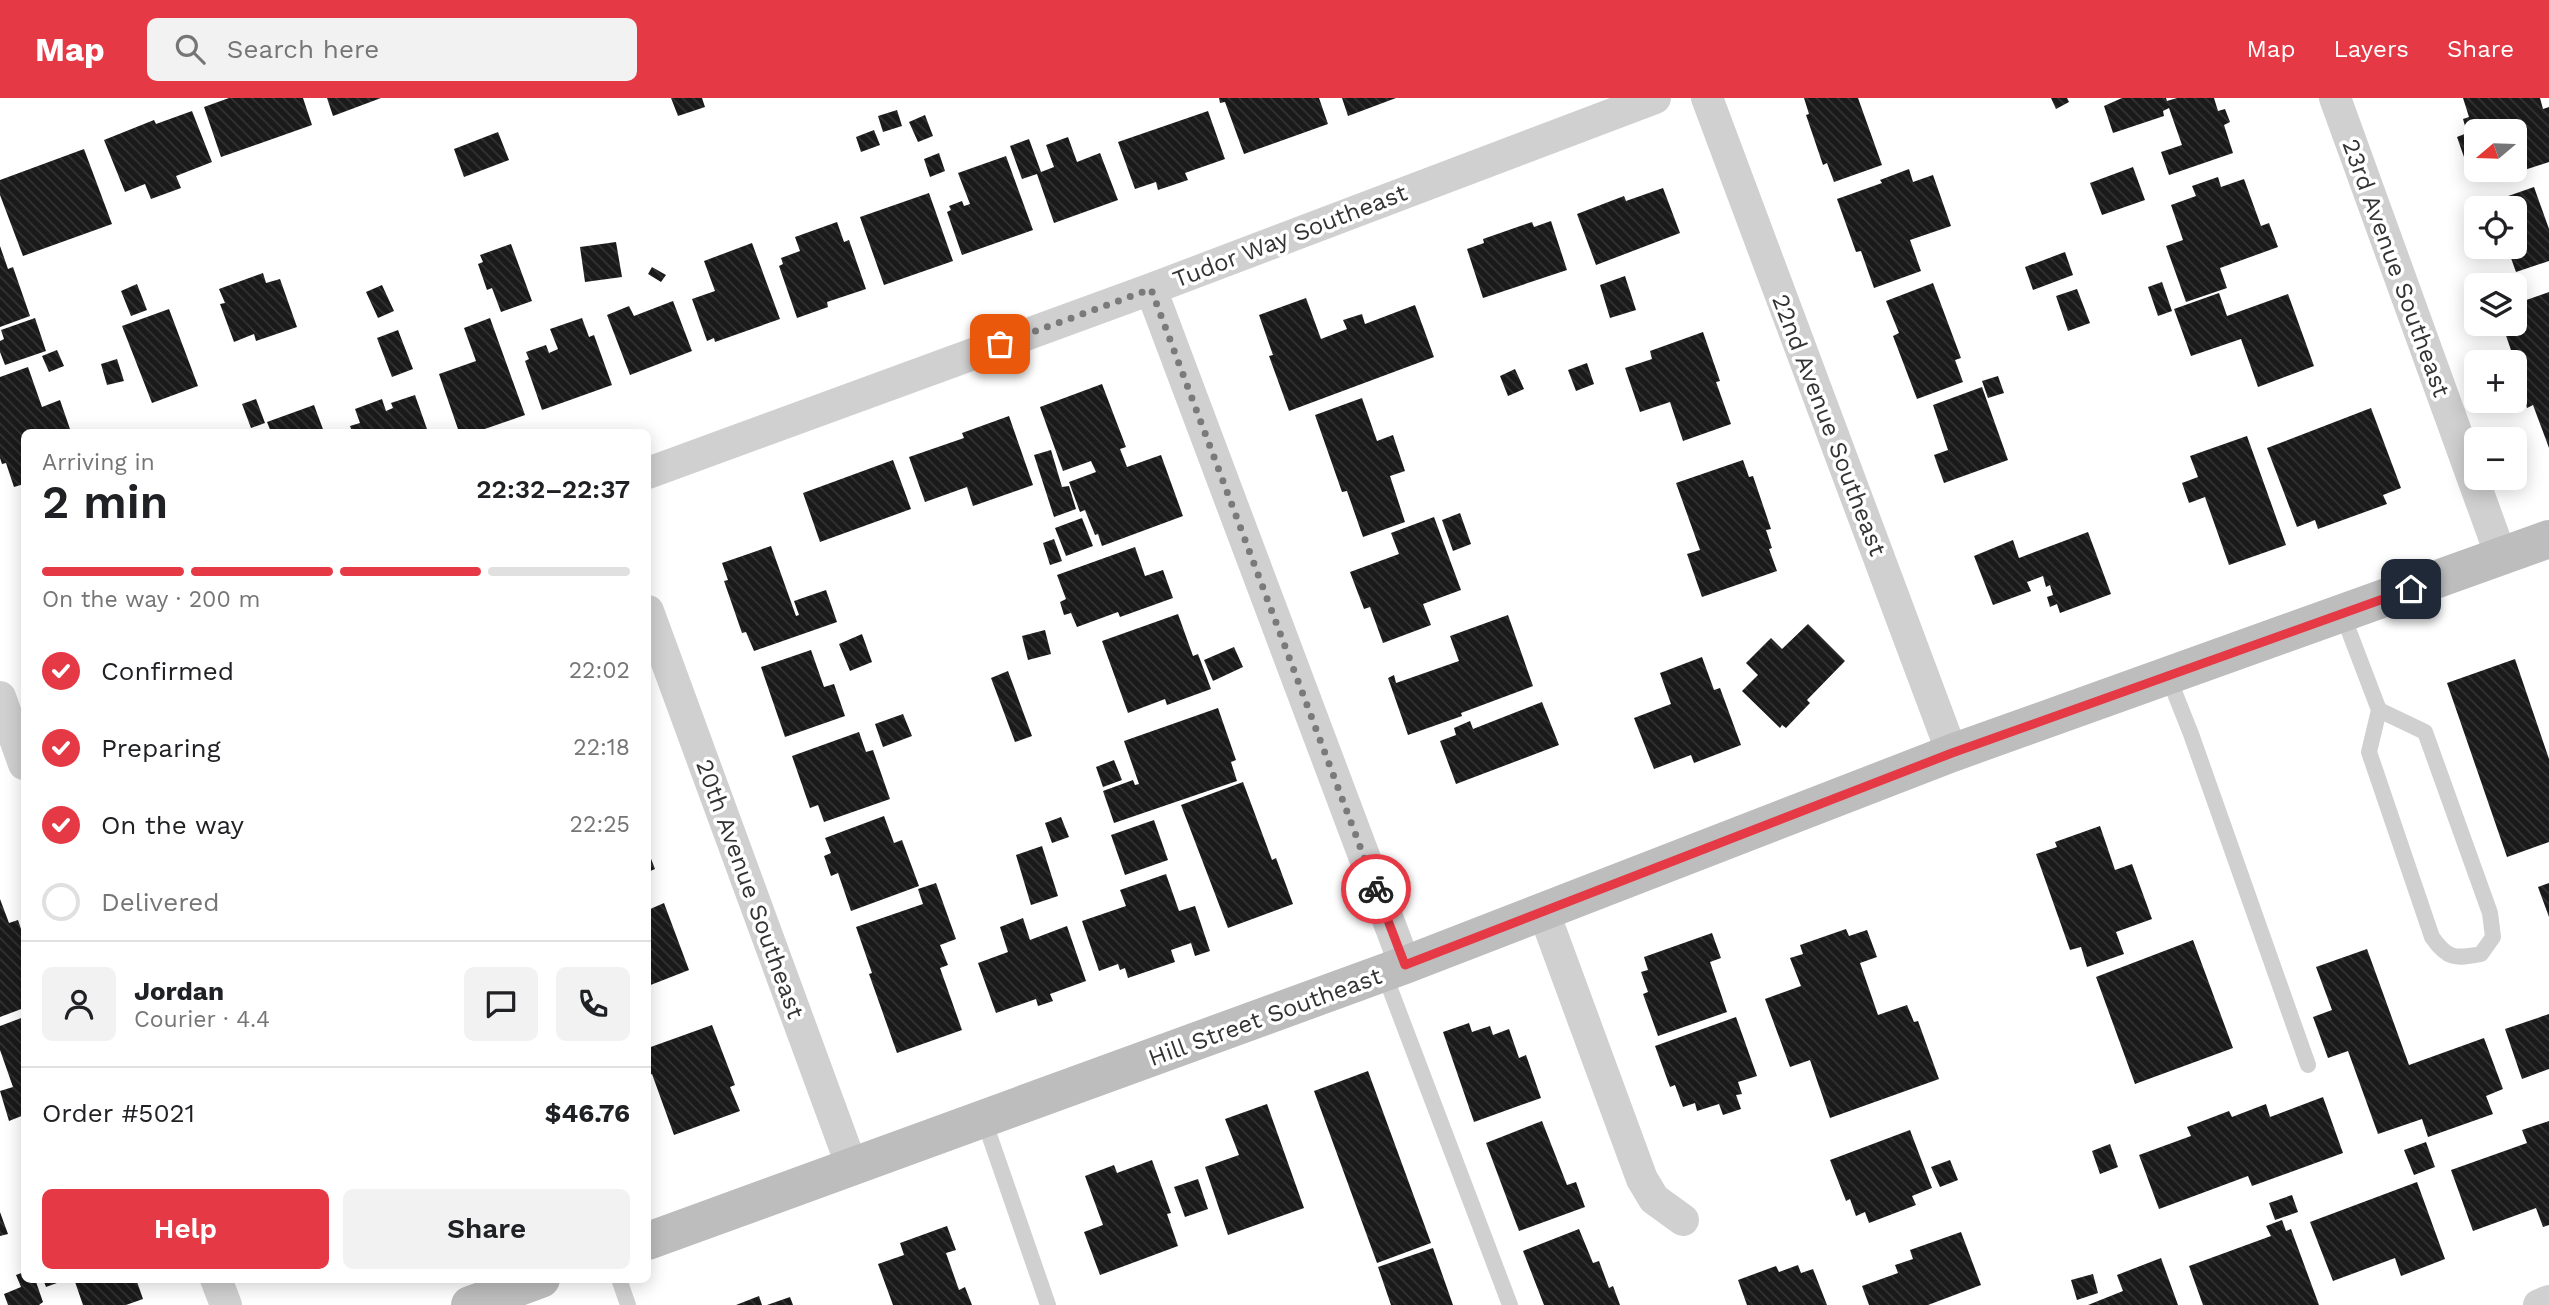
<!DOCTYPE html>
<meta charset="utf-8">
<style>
:root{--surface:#fff;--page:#f2f2f2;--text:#202124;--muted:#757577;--line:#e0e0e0;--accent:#e63946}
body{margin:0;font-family:"Work Sans",sans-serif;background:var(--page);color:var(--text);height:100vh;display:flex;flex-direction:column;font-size:26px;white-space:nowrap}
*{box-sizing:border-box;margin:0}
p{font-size:23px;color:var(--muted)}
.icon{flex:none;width:38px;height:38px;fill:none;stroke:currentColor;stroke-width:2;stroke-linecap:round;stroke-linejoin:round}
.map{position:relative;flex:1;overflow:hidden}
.sheet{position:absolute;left:21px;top:331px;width:630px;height:854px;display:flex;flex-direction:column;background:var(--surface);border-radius:10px;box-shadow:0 4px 18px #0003}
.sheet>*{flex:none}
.needle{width:46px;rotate:251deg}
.fabs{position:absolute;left:2464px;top:21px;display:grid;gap:14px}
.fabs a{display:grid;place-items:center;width:63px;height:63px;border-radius:10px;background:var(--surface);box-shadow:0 4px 18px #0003;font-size:35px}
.pin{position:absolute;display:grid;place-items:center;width:60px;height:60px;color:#fff;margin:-30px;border-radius:14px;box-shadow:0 4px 10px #0006}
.courier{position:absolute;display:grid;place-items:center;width:70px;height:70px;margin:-35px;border:5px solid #e63946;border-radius:50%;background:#fff;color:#222;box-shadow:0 2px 9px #0007}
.head em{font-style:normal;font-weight:600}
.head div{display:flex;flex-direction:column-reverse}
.head{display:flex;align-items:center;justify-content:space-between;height:119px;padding:0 21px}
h1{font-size:46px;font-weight:600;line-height:52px}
.bar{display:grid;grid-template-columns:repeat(4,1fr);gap:10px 7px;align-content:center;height:84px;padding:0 21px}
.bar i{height:9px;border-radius:5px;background:var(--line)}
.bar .on{background:var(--accent)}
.bar p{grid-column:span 4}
.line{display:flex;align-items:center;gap:18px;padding:0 21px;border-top:2px solid var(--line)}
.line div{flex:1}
.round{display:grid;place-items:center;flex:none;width:74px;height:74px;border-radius:10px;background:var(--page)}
ol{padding:0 21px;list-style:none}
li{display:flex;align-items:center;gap:21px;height:77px}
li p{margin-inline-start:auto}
li .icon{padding:7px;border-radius:50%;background:var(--accent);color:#fff;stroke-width:4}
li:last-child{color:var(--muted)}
li i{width:38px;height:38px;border:4px solid var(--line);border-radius:50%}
.action{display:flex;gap:14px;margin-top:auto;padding:14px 21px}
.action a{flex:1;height:80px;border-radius:10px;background:var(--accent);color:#fff;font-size:28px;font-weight:600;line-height:80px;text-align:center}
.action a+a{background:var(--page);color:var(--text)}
header{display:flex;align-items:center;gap:42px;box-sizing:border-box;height:98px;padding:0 35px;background:var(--accent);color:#fff}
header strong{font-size:33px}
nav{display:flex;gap:38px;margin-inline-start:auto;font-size:24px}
.search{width:490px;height:63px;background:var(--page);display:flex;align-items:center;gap:18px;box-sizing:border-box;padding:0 24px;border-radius:10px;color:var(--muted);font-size:26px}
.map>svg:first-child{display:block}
</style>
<header>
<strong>Map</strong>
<div class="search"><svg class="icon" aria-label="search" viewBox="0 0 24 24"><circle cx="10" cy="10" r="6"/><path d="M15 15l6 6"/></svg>Search here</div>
<nav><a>Map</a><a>Layers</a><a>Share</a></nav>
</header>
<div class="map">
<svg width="2549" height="1207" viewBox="0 0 2549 1207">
<defs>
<pattern id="building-back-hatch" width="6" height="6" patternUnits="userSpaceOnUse" patternTransform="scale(1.75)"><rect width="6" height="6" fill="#1a1a1a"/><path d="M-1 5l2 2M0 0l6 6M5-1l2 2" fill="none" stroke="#333"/></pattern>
</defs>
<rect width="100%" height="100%" fill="#fff"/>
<!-- building -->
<path fill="url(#building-back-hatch)" d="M229 0H303L312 27 221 59 204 9Z
M327 0H381L333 18Z
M671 0H702L705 9 678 18Z
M1219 0H1319L1328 26 1244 56 1225 4 1220 5Z
M1342 0H1396L1348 18Z
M1804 0H1858L1882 67 1834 84 1827 65 1823 67 1806 17 1809 16Z
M2051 0H2067L2069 4 2056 11Z
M2122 0H2166L2167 3 2177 0H2214L2218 13 2225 11 2230 24 2224 27 2233 55 2169 77 2161 54 2182 47 2169 10 2163 13 2164 18 2113 35 2104 8Z
M2463 0H2540L2543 11 2549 9V64L2491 83 2488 72H2515V33H2476V55L2464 59 2457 39 2467 35 2463 21 2469 19Z
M897 12 902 28 883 34 878 18Z
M192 13 212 64 176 78 181 90 151 101 145 86 125 94 104 42 154 22 156 26Z
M1208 13 1225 61 1185 75 1188 82 1158 92 1156 84 1135 91 1118 44Z
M925 17 933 38 918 44 909 24Z
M874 32 880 47 861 54 856 39Z
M498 34 509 62 464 79 454 51Z
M1068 39 1077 64 1100 55 1118 102 1054 125 1037 76 1022 81 1010 48 1029 41 1041 74 1054 69 1046 47Z
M84 51 112 126 23 158 0 97V82Z
M939 55 945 73 930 79 924 61Z
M1006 58 1033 132 962 157 947 114 951 112 949 108 962 103 964 108 970 106 958 75Z
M2133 69 2145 102 2102 117 2090 85Z
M1909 71 1913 84 1933 77 1951 128 1910 142 1921 173 1874 190 1861 153 1856 154 1837 101 1882 85 1880 82Z
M2218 79 2221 89 2244 81 2261 128 2269 125 2278 149 2220 170 2227 190 2186 204 2166 148 2183 142 2171 107 2196 98 2192 88Z
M2534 89 2549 131V163L2516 174 2507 149H2515V110H2493L2491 104Z
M1663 90 1680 135 1596 167 1577 116 1624 98 1626 103Z
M929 95 953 163 884 187 860 119Z
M1551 123 1567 172 1483 200 1467 151 1484 145 1483 141 1532 124 1534 129Z
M837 124 844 144 849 142 866 191 827 204 828 209 797 220 779 168 783 166 781 160 800 153 795 139Z
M616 144 622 179 585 184 580 149Z
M752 145 780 221 715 244 714 240 707 243 692 201 715 193 704 163Z
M511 146 532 203 501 214 492 190 487 192 478 166 483 164 480 157Z
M0 148 8 171 13 169 30 218 0 229Z
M2065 154 2073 177 2033 192 2025 169Z
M652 169 666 177 661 184 648 176Z
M263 175 266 185 280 181 297 229 256 243 254 236 234 244 220 206 225 205 219 191Z
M1625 178 1636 212 1610 220 1600 187Z
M2162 184 2172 213 2158 218 2148 189Z
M1933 185 1961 260 1955 262 1963 284 1917 301 1893 238 1899 235 1886 203Z
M137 186 147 212 131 218 121 193Z
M382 187 394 213 378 220 366 194Z
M2077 191 2090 225 2068 233 2056 198Z
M2549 194V350L2533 307 2527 310 2515 278V264H2510L2507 257 2512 255 2502 226H2515V206Z
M2219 195 2227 218 2288 196 2314 268 2258 289 2241 241 2191 258 2174 211Z
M1306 200 1321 241 1347 231 1343 222 1362 216 1365 226 1415 207 1434 259 1289 313 1269 258 1273 257 1259 217Z
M673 203 692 253 630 277 607 217 629 208 634 218Z
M169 211 198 288 152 305 122 228Z
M35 220 46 253 5 267 0 254V243L4 241 1 232Z
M490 220 525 317 476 334H459L439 276 476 263 464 230Z
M582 220 589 239 594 237 612 287 542 312 525 263 529 261 526 254 546 247 549 255 558 251 550 231Z
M398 232 413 271 392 279 377 240Z
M1703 234 1720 283 1716 284 1731 326 1683 343 1670 304 1640 314 1625 270 1652 261 1650 253Z
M57 252 64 268 49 274 42 258Z
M117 261 124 283 107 287 101 266Z
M1587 265 1594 286 1576 293 1568 272Z
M28 269 42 309 60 302 71 334H24V386L14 389 6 365 2 366 0 360V279Z
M1515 271 1524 291 1508 298 1500 278Z
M1998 278 2004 295 1988 300 1982 283Z
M1102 286 1126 349 1120 351 1127 369 1161 357 1183 418 1102 448 1098 436 1095 437 1085 412 1080 414 1069 384 1096 374 1091 363 1063 373 1040 309Z
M1982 289 2008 362 1944 385 1934 357 1948 352 1933 307Z
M415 297 428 334H352L350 328 360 325 355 311 382 301 386 313 393 310 391 305Z
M1362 300 1377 343 1393 337 1405 373 1390 378 1405 424 1363 439 1347 393 1342 394 1315 317Z
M256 301 265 325 251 330 242 306Z
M314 307 324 334H271L267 324Z
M2371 310 2401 390 2383 397 2387 406 2318 431 2315 422 2297 429 2267 350Z
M1009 318 1033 387 973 408 967 389 925 404 909 359 964 340 962 335Z
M2247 338 2286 447 2229 467 2205 399 2189 405 2182 385 2198 379 2190 358Z
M1051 352 1062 389 1069 388 1076 411 1054 419 1034 357Z
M893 362 911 411 820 444 803 395Z
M1743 362 1749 379 1753 378 1771 431 1766 432 1772 450 1769 451 1777 473 1702 499 1687 456 1700 452 1676 385Z
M1460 415 1471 446 1453 453 1442 422Z
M1434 419 1461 492 1423 506 1431 527 1383 545 1370 509 1364 511 1350 474 1399 456 1391 435Z
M1082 420 1093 448 1066 458 1055 430Z
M2088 434 2111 496 2060 515 2057 506 2050 509 2047 499 2053 497 2050 487 2046 489 2043 478 2027 484 2031 493 1993 507 1974 458 2013 442 2019 460Z
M1054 441 1062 463 1050 467 1043 445Z
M771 448 796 518 799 517 794 503 826 492 837 524 754 553 746 534 742 535 724 483 728 482 722 465Z
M1135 449 1145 478 1163 472 1173 500 1120 519 1118 514 1077 529 1071 515 1064 517 1060 504 1066 501 1057 477Z
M1178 516 1193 558 1198 556 1211 591 1167 607 1165 601 1128 615 1102 543Z
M1508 517 1533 588 1461 615 1462 618 1408 637 1388 580 1394 577 1396 585 1459 563 1450 538Z
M1808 526 1845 563 1807 602 1810 605 1786 630 1782 627 1780 630 1742 593 1758 577 1746 565 1771 540 1782 551Z
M1045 532 1051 556 1028 562 1022 538Z
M862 536 872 564 850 573 839 546Z
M1234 549 1243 569 1213 583 1204 562Z
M811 552 824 589 834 586 845 618 785 639 761 569Z
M1702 559 1714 592 1720 590 1741 647 1694 665 1691 657 1654 671 1634 620 1671 606 1660 575Z
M2515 561 2549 661V744L2507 759 2447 585Z
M1008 573 1032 638 1015 644 991 580Z
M1542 604 1559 647 1456 686 1440 643 1456 637 1454 630 1470 623 1473 631Z
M1218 610 1236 662 1231 664 1237 683 1114 725 1103 693 1133 682 1135 687 1139 686 1124 643Z
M903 616 912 638 883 649 875 626Z
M859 634 866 654 873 652 890 701 824 724 818 707 810 710 792 658Z
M1114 662 1122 682 1103 689 1096 669Z
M1243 684 1272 762 1276 760 1293 806 1228 830 1181 707Z
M884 718 894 745 902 742 919 788 851 813 838 775 831 778 824 758 831 755 825 740Z
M1061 719 1069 739 1052 745 1045 725Z
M1154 722 1168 762 1125 777 1111 737Z
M2100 728 2115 772 2132 766 2152 821 2116 834 2124 856 2087 869 2081 849 2070 852 2036 756 2057 749 2055 744Z
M1042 748 1058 798 1031 807 1016 757Z
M648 753 655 771 648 774Z
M1166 776 1179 813 1195 808 1210 853 1195 858 1191 845 1171 852 1175 864 1128 880 1125 870 1120 872 1118 866 1099 873 1082 823 1126 808 1120 792Z
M936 785 956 841 940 847 948 867 940 870 962 932 897 955 869 876 872 875 856 829 923 806 918 791Z
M2549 785V819L2538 789Z
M0 801 9 825 18 822 24 840V910L0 919Z
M664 805 689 872 648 888V812Z
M1023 820 1030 842 1067 828 1086 883 1050 896 1053 903 1038 908 1036 901 996 915 978 865 1008 854 1000 829Z
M1846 831 1849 838 1867 832 1877 859 1860 865 1878 917 1907 907 1914 924 1918 923 1939 981 1830 1020 1810 962 1790 969 1765 901 1801 888 1790 860 1803 856 1800 847Z
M1712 835 1721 860 1710 864 1727 914 1658 938 1643 896 1648 894 1641 874 1648 872 1644 859Z
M2193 842 2233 950 2135 986 2096 879Z
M2367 851 2409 967 2484 940 2503 991 2486 998 2493 1016 2428 1039 2422 1021 2378 1036 2348 953 2328 960 2313 919 2332 912 2316 869Z
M2549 916V971L2522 981 2505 931Z
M24 919V1017L9 1023 0 993 13 989 0 952V928Z
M1736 919 1757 978 1738 984 1742 996 1736 997 1741 1011 1723 1017 1719 1006 1697 1013 1695 1005 1683 1009 1675 987 1670 989 1655 948Z
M1469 925 1472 934 1490 928 1493 937 1509 931 1519 960 1526 957 1541 1000 1474 1024 1443 934Z
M712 927 735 987 730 989 740 1013 674 1037 652 976 648 978V950Z
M1368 973 1431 1145 1377 1165 1314 993Z
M2323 999 2343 1055 2252 1088 2248 1078 2159 1111 2139 1057 2191 1038 2187 1029 2229 1013 2232 1019 2266 1006 2270 1019Z
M1267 1006 1304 1110 1228 1137 1205 1069 1239 1057 1225 1021Z
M1542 1023 1567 1087 1576 1084 1585 1109 1519 1133 1486 1045Z
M2549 1023V1127L2543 1129 2536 1110 2473 1133 2451 1072 2527 1045 2522 1032Z
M1910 1032 1932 1090 1912 1098 1916 1107 1869 1125 1865 1114 1856 1118 1850 1101 1846 1103 1830 1062Z
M2426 1044 2435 1069 2414 1077 2404 1052Z
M2110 1046 2118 1069 2100 1076 2092 1053Z
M1152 1062 1171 1115 1167 1116 1178 1148 1100 1177 1084 1134 1103 1127 1085 1078 1114 1067 1117 1075Z
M1950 1062 1958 1082 1940 1089 1931 1069Z
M1198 1081 1208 1111 1185 1119 1174 1089Z
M2417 1084 2445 1161 2401 1178 2395 1160 2333 1183 2310 1124Z
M2292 1097 2298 1114 2275 1122 2269 1105Z
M0 1114 8 1136 0 1138Z
M2282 1122 2286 1133 2291 1131 2319 1207H2203L2189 1168 2271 1138 2266 1128Z
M947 1128 956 1152 946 1155 959 1192 965 1189 972 1207H893L878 1166 904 1157 900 1145Z
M1579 1131 1593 1165 1599 1163 1609 1190 1613 1188 1620 1207H1544L1523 1153Z
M1961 1134 1981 1187 1928 1207H1869L1862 1188 1898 1175 1895 1167 1913 1161 1910 1152Z
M1433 1150 1453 1207H1391L1378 1169Z
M2161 1160 2178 1207H2088L2123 1193 2117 1177Z
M1798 1167 1801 1175 1813 1171 1827 1207H1747L1738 1182 1776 1168 1779 1174Z
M24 1174V1181H35L43 1204 39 1207H8L4 1196 21 1189 16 1177Z
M2093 1176 2098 1195 2077 1202 2071 1182Z
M43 1181H65V1182L46 1189Z
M74 1181H136L143 1201 126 1207H83Z
M759 1198 762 1207H736Z
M790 1199 793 1207H767Z"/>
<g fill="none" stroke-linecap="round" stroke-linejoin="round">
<!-- lane -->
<path stroke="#d0d0d0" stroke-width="16" d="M2342 515 2379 612 2425 634 2490 815 2493 839 2481 856C2455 861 2447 861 2432 839L2369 654 2379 612
M2168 578 2191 636 2308 967
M1384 875 1510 1207
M984 1022 1048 1207
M619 1181 628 1207"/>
<!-- street -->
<path stroke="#d0d0d0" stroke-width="32" d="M1707 0 1952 655
M2335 0 2501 458
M1151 191 1405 867
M648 375 1151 191 1655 0
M648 513 852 1069
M0 599 24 666
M1543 812 1642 1081 1654 1101 1683 1122
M216 1181 226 1207
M2539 1207 2549 1203"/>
<!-- secondary -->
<path stroke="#bdbdbd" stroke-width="38" d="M648 1143 1405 867 1952 655 2549 441
M470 1207 541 1181"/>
</g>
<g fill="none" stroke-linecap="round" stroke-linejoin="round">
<!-- done -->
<path stroke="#7a7a7a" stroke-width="7" stroke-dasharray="0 12.6" d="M1000 246 1151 191 1376 791"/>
<!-- route -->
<path stroke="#e63946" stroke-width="9" d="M1376 791 1405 867 1952 655 2411 491"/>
</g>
<g text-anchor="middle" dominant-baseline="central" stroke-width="7" stroke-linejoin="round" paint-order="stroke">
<!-- street labels -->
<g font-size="24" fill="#333" stroke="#fff">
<text transform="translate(1290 138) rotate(-21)">Tudor Way Southeast</text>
<text transform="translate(2396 170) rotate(70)">23rd Avenue Southeast</text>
<text transform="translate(1829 327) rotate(69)">22nd Avenue Southeast</text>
<text transform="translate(750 791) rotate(70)">20th Avenue Southeast</text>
<text transform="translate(1265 919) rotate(-20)">Hill Street Southeast</text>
</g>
</g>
</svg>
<div class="fabs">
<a><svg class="needle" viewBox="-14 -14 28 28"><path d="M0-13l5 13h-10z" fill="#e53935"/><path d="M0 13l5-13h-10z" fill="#757577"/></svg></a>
<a><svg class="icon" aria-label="locate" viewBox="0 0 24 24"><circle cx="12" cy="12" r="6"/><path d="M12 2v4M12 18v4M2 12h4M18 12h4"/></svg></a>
<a><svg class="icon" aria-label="layers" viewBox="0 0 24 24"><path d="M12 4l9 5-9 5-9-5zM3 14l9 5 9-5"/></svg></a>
<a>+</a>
<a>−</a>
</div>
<div class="pin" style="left:1000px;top:246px;background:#ea580c"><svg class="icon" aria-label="bag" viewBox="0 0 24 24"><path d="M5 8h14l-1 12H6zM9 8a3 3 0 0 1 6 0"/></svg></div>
<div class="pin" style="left:2411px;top:491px;background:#1f2937"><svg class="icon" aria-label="home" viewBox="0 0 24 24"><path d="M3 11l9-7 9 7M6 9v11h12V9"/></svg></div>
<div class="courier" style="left:1376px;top:791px"><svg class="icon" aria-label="bike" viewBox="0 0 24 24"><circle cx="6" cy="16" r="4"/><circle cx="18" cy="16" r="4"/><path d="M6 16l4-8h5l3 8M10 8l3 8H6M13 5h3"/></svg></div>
<section class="sheet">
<div class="head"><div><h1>2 min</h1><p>Arriving in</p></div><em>22:32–22:37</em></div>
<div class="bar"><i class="on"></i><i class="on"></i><i class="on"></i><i></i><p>On the way · 200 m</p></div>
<ol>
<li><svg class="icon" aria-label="check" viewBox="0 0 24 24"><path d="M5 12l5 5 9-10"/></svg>Confirmed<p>22:02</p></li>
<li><svg class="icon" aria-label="check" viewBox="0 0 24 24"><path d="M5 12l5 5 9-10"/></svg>Preparing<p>22:18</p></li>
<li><svg class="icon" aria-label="check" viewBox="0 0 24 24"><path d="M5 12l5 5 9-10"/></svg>On the way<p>22:25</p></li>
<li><i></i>Delivered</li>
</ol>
<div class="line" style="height:126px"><a class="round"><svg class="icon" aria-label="person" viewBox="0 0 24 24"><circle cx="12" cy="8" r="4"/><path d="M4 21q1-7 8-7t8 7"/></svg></a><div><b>Jordan</b><p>Courier · 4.4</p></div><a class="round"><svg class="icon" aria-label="chat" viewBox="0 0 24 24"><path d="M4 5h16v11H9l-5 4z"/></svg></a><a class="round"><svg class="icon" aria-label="phone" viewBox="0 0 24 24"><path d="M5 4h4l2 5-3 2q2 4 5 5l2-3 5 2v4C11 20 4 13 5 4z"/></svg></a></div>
<div class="line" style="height:91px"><div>Order #5021</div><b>$46.76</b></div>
<div class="action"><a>Help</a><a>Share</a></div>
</section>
</div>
